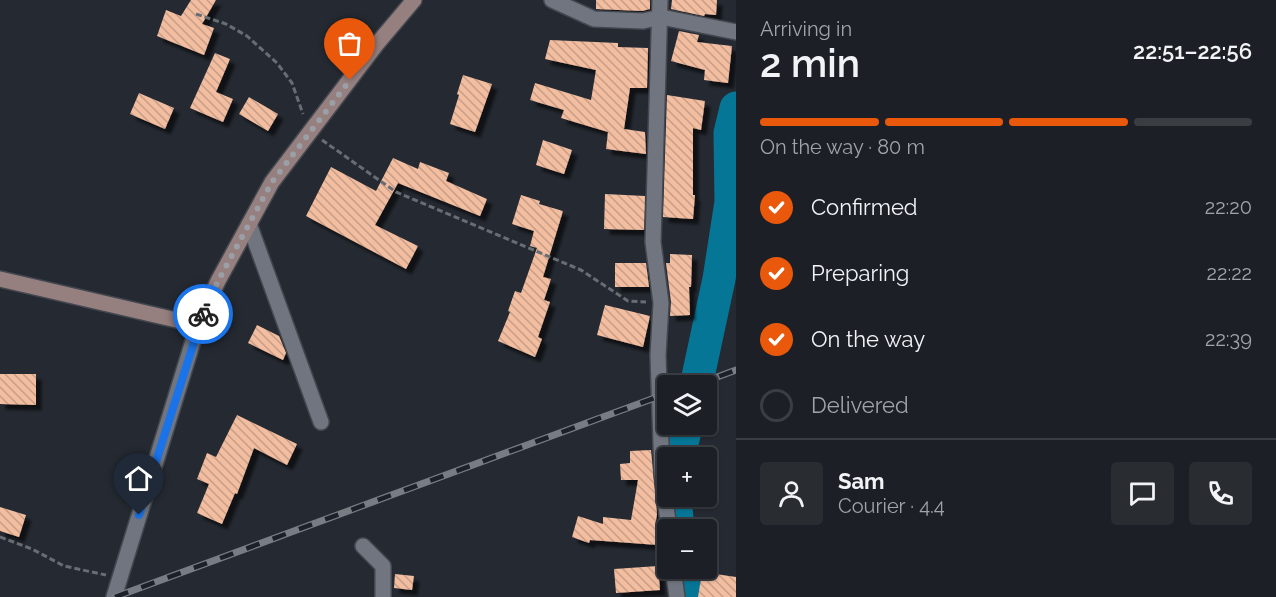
<!DOCTYPE html>
<meta charset="utf-8">
<style>
:root{--surface:#1c2026;--page:#292d32;--text:#f1f3f6;--muted:#a0a3a7;--line:#3a3e43;--accent:#ea580c}
body{margin:0;font-family:Raleway,sans-serif;background:var(--page);color:var(--text);height:100vh;display:flex;flex-direction:column;font-size:22px;white-space:nowrap}
*{box-sizing:border-box;margin:0}
p{font-size:20px;color:var(--muted)}
.icon{flex:none;width:33px;height:33px;fill:none;stroke:currentColor;stroke-width:2;stroke-linecap:round;stroke-linejoin:round}
.map{position:relative;flex:1;overflow:hidden}
.drawer{display:flex;flex-direction:column;background:var(--surface);width:540px}
.drawer>*{flex:none}
.buttons{position:absolute;left:657px;top:375px;display:grid;gap:12px}
.buttons a{display:grid;place-items:center;width:60px;height:60px;border-radius:6px;background:var(--surface);box-shadow:0 2px 4px #0004,0 0 0 2px var(--line);font-size:30px}
.pin{position:absolute;display:grid;place-items:center;width:51px;height:51px;color:#fff;margin:-62px -26px;border-radius:50% 50% 50% 0;rotate:-45deg;box-shadow:0 0 6px #0007}
.pin .icon{rotate:45deg}
.courier{position:absolute;display:grid;place-items:center;width:60px;height:60px;margin:-30px;border:4px solid #1a73e8;border-radius:50%;background:#fff;color:#222;box-shadow:0 2px 8px #0007}
.summary em{font-style:normal;font-weight:600}
.summary div{display:flex;flex-direction:column-reverse}
.summary{display:flex;align-items:center;justify-content:space-between;height:102px;padding:0 24px}
h1{font-size:39px;font-weight:600;line-height:45px}
.bar{display:grid;grid-template-columns:repeat(4,1fr);gap:9px 6px;align-content:center;height:72px;padding:0 24px}
.bar i{height:8px;border-radius:4px;background:var(--line)}
.bar .current{background:var(--accent)}
.bar p{grid-column:span 4}
.line{display:flex;align-items:center;gap:15px;padding:0 24px;border-top:2px solid var(--line)}
.line div{flex:1}
.round{display:grid;place-items:center;flex:none;width:63px;height:63px;border-radius:6px;background:var(--page)}
ol{padding:0 24px;list-style:none}
li{display:flex;align-items:center;gap:18px;height:66px}
li p{margin-inline-start:auto}
li .icon{padding:6px;border-radius:50%;background:var(--accent);color:#fff;stroke-width:4}
li:last-child{color:var(--muted)}
li i{width:33px;height:33px;border:3px solid var(--line);border-radius:50%}
main{display:flex;flex:1;min-height:0}
.map>svg:first-child{display:block}
</style>
<main>
<div class="map">
<svg width="736" height="597" viewBox="0 0 736 597">
<defs>
<pattern id="building-back-hatch" width="6" height="6" patternUnits="userSpaceOnUse" patternTransform="scale(1.5)"><rect width="6" height="6" fill="#f3bda0"/><path d="M-1 5l2 2M0 0l6 6M5-1l2 2" fill="none" stroke="#c79e89"/></pattern>
<filter id="shadow"><feDropShadow dx="5.5" dy="5.5" stdDeviation="1.5" flood-color="#0009"/></filter>
</defs>
<rect width="100%" height="100%" fill="#252a32"/>
<g fill="none" stroke-linecap="round" stroke-linejoin="round">
<!-- river -->
<path stroke="#067696" stroke-width="33" d="M696 386 719 279 731 202 730 133 736 108
M678 458 687 424
M675 496 678 530
M682 568 685 597"/>
</g>
<!-- building -->
<path fill="url(#building-back-hatch)" filter="url(#shadow)" d="M191 0H216L202 24 214 28 204 55 157 36 166 10 181 16Z
M596 0H650V9L642 11 596 9Z
M672 0H717L716 15 705 14 704 16 671 9Z
M679 31 699 35 697 42 732 46 728 83 704 80 705 70 671 61Z
M550 40 618 43V47L648 48 647 88H630L624 129 645 132 646 154 606 149 608 132 561 118 564 110 530 100 535 83 591 100 596 70 545 59Z
M215 53 230 59 216 92 233 99 223 122 190 108Z
M463 75 492 84 475 132 450 124 459 95 457 94Z
M139 93 174 108 165 129 130 114Z
M667 95 705 101 701 130 693 128V195H695L693 219 663 217Z
M249 97 278 114 268 131 239 114Z
M543 140 572 150 564 174 536 165Z
M393 158 418 169 420 162 449 173 446 181 487 199 480 216 398 183 375 225 418 246 406 269 306 216 331 167 376 191Z
M605 194 645 196 644 230 604 229Z
M521 195 540 201 539 204 563 211 543 277 551 279 544 300 550 302 538 337 542 339 535 357 498 341 510 312 508 311 515 291 521 293 537 248 530 246 534 231 512 224Z
M670 254 692 255 691 287H689L690 315 670 316 671 302 666 263H670Z
M615 263H646L649 287H615Z
M605 305 650 316 643 347 597 335Z
M257 325 279 336 286 353 283 360 248 343Z
M0 374H36V405L0 404Z
M237 415 297 444 287 465 254 448 237 494 235 493 222 524 197 513 209 484 197 479 207 453 216 457Z
M651 450 657 514 655 527 659 529 658 545 590 540 589 543 572 537 578 516 603 524V517L631 520 638 480H621L620 464 630 463V451Z
M0 507 26 515 19 537 0 531Z
M658 566 660 590 616 593 614 569Z
M702 572 736 577V597H698Z
M395 574 414 576 412 590 394 588Z"/>
<g fill="none" stroke-linecap="round" stroke-linejoin="round">
<defs>
<path id="street" d="M552 0 594 19 643 21 661 17 736 32
M660 0 653 242 661 303 658 355 662 473 669 530
M249 224 321 422
M363 546 383 566V597
M673 568 677 597
M114 597 198 325"/>
<path id="secondary" d="M0 279 198 325 218 281 272 182 376 45 414 0"/>
</defs>
<!-- street casing -->
<use href="#street" stroke="#43474f" stroke-width="18"/>
<!-- secondary casing -->
<use href="#secondary" stroke="#43474f" stroke-width="18"/>
<!-- path -->
<path stroke="#686d74" stroke-width="3" stroke-dasharray="6 3" stroke-linecap="butt" d="M196 14 226 24 247 36 277 63 292 83 303 114
M322 140 396 192 581 270 628 301 646 302
M0 537 32 549 64 566 106 575"/>
<!-- street -->
<use href="#street" stroke="#70757f" stroke-width="15"/>
<!-- secondary -->
<use href="#secondary" stroke="#967f7f" stroke-width="15"/>
<defs>
<path id="rail" d="M693 386 736 370
M115 597 668 393"/>
</defs>
<!-- rail casing -->
<use href="#rail" stroke="#787c83" stroke-width="7"/>
<!-- rail -->
<use href="#rail" stroke="#1c2028" stroke-width="4.5" stroke-dasharray="14" stroke-linecap="butt"/>
</g>
<g fill="none" stroke-linecap="round" stroke-linejoin="round">
<!-- done -->
<path stroke="#9b9fa6" stroke-width="6" stroke-dasharray="0 10.8" d="M203 314 218 281 272 182 350 80"/>
<!-- route -->
<path stroke="#1a73e8" stroke-width="8" d="M139 515 203 314"/>
</g>
</svg>
<div class="buttons">
<a><svg class="icon" aria-label="layers" viewBox="0 0 24 24"><path d="M12 4l9 5-9 5-9-5zM3 14l9 5 9-5"/></svg></a>
<a>+</a>
<a>−</a>
</div>
<div class="pin" style="left:350px;top:80px;background:#ea580c"><svg class="icon" aria-label="bag" viewBox="0 0 24 24"><path d="M5 8h14l-1 12H6zM9 8a3 3 0 0 1 6 0"/></svg></div>
<div class="pin" style="left:139px;top:515px;background:#1f2937"><svg class="icon" aria-label="home" viewBox="0 0 24 24"><path d="M3 11l9-7 9 7M6 9v11h12V9"/></svg></div>
<div class="courier" style="left:203px;top:314px"><svg class="icon" aria-label="bike" viewBox="0 0 24 24"><circle cx="6" cy="16" r="4"/><circle cx="18" cy="16" r="4"/><path d="M6 16l4-8h5l3 8M10 8l3 8H6M13 5h3"/></svg></div>
</div>
<section class="drawer">
<div class="summary"><div><h1>2 min</h1><p>Arriving in</p></div><em>22:51–22:56</em></div>
<div class="bar"><i class="current"></i><i class="current"></i><i class="current"></i><i></i><p>On the way · 80 m</p></div>
<ol>
<li><svg class="icon" aria-label="check" viewBox="0 0 24 24"><path d="M5 12l5 5 9-10"/></svg>Confirmed<p>22:20</p></li>
<li><svg class="icon" aria-label="check" viewBox="0 0 24 24"><path d="M5 12l5 5 9-10"/></svg>Preparing<p>22:22</p></li>
<li><svg class="icon" aria-label="check" viewBox="0 0 24 24"><path d="M5 12l5 5 9-10"/></svg>On the way<p>22:39</p></li>
<li><i></i>Delivered</li>
</ol>
<div class="line" style="height:108px"><a class="round"><svg class="icon" aria-label="person" viewBox="0 0 24 24"><circle cx="12" cy="8" r="4"/><path d="M4 21q1-7 8-7t8 7"/></svg></a><div><b>Sam</b><p>Courier · 4.4</p></div><a class="round"><svg class="icon" aria-label="chat" viewBox="0 0 24 24"><path d="M4 5h16v11H9l-5 4z"/></svg></a><a class="round"><svg class="icon" aria-label="phone" viewBox="0 0 24 24"><path d="M5 4h4l2 5-3 2q2 4 5 5l2-3 5 2v4C11 20 4 13 5 4z"/></svg></a></div>
</section>
</main>
